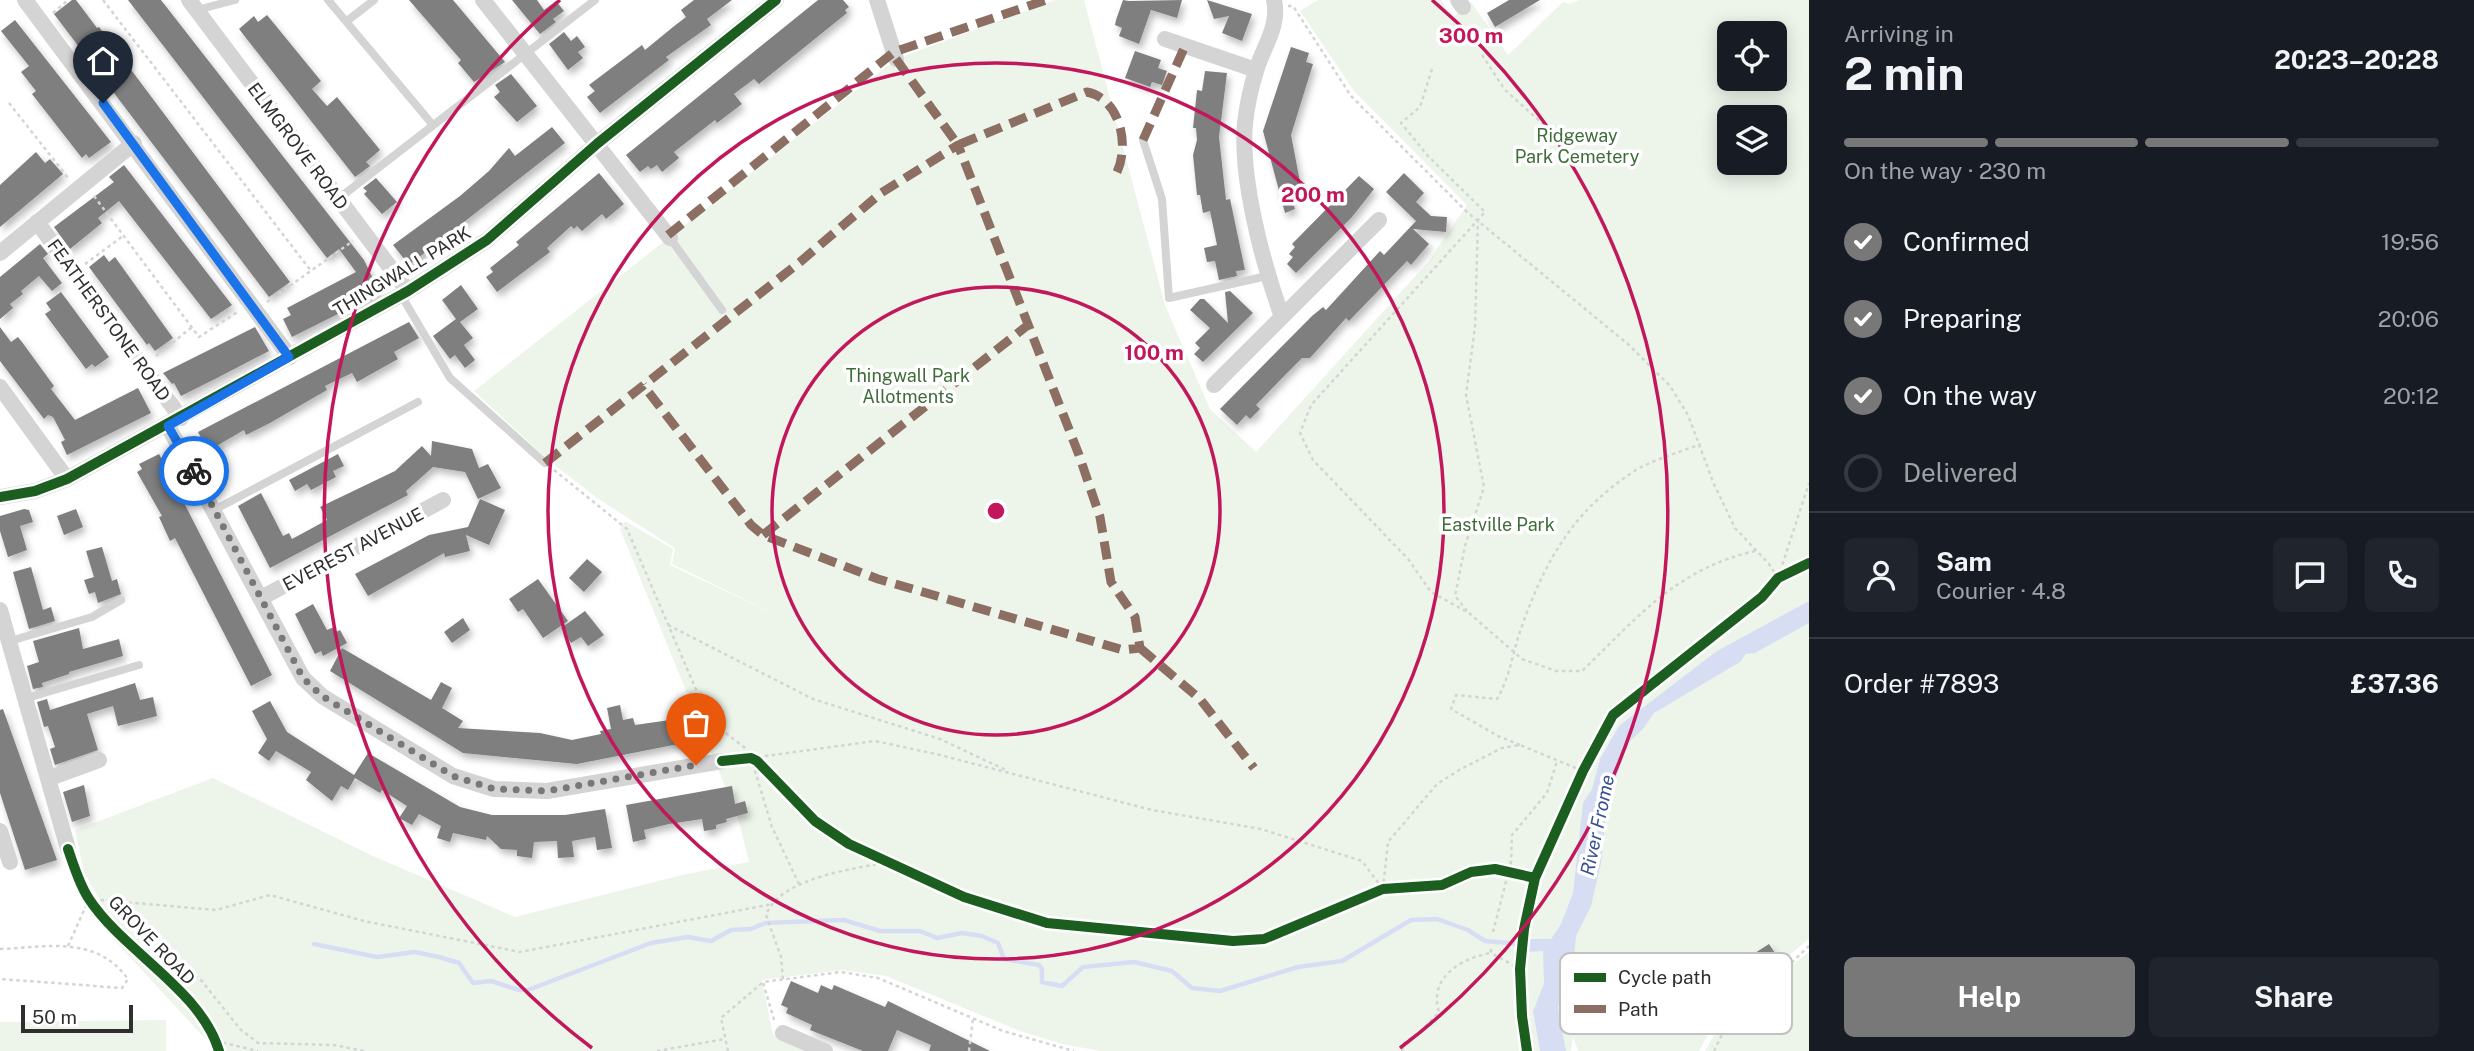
<!DOCTYPE html>
<meta charset="utf-8">
<style>
:root{--surface:#171b24;--page:#20242c;--text:#f1f3f6;--muted:#9ea1a6;--line:#363941;--accent:#787878}
body{margin:0;font-family:"Public Sans",sans-serif;background:var(--page);color:var(--text);height:100vh;display:flex;flex-direction:column;font-size:26px;white-space:nowrap}
*{box-sizing:border-box;margin:0}
p{font-size:23px;color:var(--muted)}
.icon{flex:none;width:38px;height:38px;fill:none;stroke:currentColor;stroke-width:2;stroke-linecap:round;stroke-linejoin:round}
.map{position:relative;flex:1;overflow:hidden}
.details{display:flex;flex-direction:column;background:var(--surface);width:665px}
.details>*{flex:none}
.controls{position:absolute;left:1717px;top:21px;display:grid;gap:14px}
.controls a{display:grid;place-items:center;width:70px;height:70px;border-radius:10px;background:var(--surface);box-shadow:0 4px 18px #0003;font-size:35px}
.scale{position:absolute;left:21px;bottom:18px;width:112px;box-sizing:border-box;padding-left:7px;border:4px solid #2f2f2f;border-top:0;font-size:19px;line-height:24px;white-space:nowrap;color:#2f2f2f;-webkit-text-stroke:5px #fff;paint-order:stroke}
.pin{position:absolute;display:grid;place-items:center;width:60px;height:60px;color:#fff;margin:-72px -30px;border-radius:50% 50% 50% 0;rotate:-45deg;box-shadow:0 0 7px #0007}
.pin .icon{rotate:45deg}
.courier{position:absolute;display:grid;place-items:center;width:70px;height:70px;margin:-35px;border:5px solid #1a73e8;border-radius:50%;background:#fff;color:#222;box-shadow:0 2px 9px #0007}
.headline em{font-style:normal;font-weight:700}
.headline div{display:flex;flex-direction:column-reverse}
.headline{display:flex;align-items:center;justify-content:space-between;height:119px;padding:0 35px}
h1{font-size:46px;font-weight:700;line-height:52px}
.bar{display:grid;grid-template-columns:repeat(4,1fr);gap:10px 7px;align-content:center;height:84px;padding:0 35px}
.bar i{height:9px;border-radius:5px;background:var(--line)}
.bar .current{background:var(--accent)}
.bar p{grid-column:span 4}
.line{display:flex;align-items:center;gap:18px;padding:0 35px;border-top:2px solid var(--line)}
.line div{flex:1}
.round{display:grid;place-items:center;flex:none;width:74px;height:74px;border-radius:10px;background:var(--page)}
ol{padding:0 35px;list-style:none}
li{display:flex;align-items:center;gap:21px;height:77px}
li p{margin-inline-start:auto}
li .icon{padding:7px;border-radius:50%;background:var(--accent);color:#fff;stroke-width:4}
li:last-child{color:var(--muted)}
li i{width:38px;height:38px;border:4px solid var(--line);border-radius:50%}
.cta{display:flex;gap:14px;margin-top:auto;padding:14px 35px}
.cta a{flex:1;height:80px;border-radius:10px;background:var(--accent);color:#fff;font-size:28px;font-weight:700;line-height:80px;text-align:center}
.cta a+a{background:var(--page);color:var(--text)}
main{display:flex;flex:1;min-height:0}
.map>svg:first-child{display:block}
</style>
<main>
<div class="map">
<svg width="1809" height="1051" viewBox="0 0 1809 1051">
<defs>
<filter id="shadow"><feDropShadow dx="3" dy="5" stdDeviation="3.5" flood-color="#0004"/></filter>
</defs>
<rect width="100%" height="100%" fill="#fff"/>
<!-- green -->
<path fill="#edf5eb" fill-rule="evenodd" d="M1055 0H1084L1165 305 1210 409 1256 452 1428 262 1467 205 1354 91 1300 11 1318 0H1441L1452 18 1471 2 1508 55 1563 2 1569 4 1579 0H1809V939L1722 1010 1699 1051H1578L1573 1037 1571 1051H1100L1062 1044 1020 1031 886 976 842 970 762 980 773 1035 813 1051H211L210 1044 91 915 103 906 84 872 75 830 213 778 373 856 515 917 686 874 749 862 738 818 620 529 625 521 673 549 670 565 783 618 672 564 675 548 597 498 548 460 474 391 896 59ZM1729 33H1774V79H1729ZM1729 117H1774V163H1729Z
M1809 952V1051H1705L1726 1014Z
M166 1020V1051H0V1022Z"/>
<!-- water -->
<path fill="#d7def3" d="M1809 601V623L1755 653 1746 654 1740 662 1654 713 1643 729 1626 745 1606 813 1601 864 1591 906 1576 936 1574 956 1563 973 1566 982 1558 1007 1566 1051H1540L1533 1011 1544 984 1543 951 1527 952 1529 939H1551L1561 924 1573 893 1583 803 1592 789 1600 759 1619 726 1717 651Z"/>
<g fill="none" stroke-linecap="round" stroke-linejoin="round">
<!-- stream -->
<path stroke="#d7def3" stroke-width="4.5" d="M314 944 377 957 415 952 439 957 459 963 473 983 491 981 519 990H528L651 943 688 937 711 941 731 930 751 929 765 923 844 920 880 931H920L937 938 962 933 982 936 998 943 1004 959 1039 965 1042 969V982L1062 986 1083 967 1134 962 1172 971 1192 988 1220 991 1298 967 1342 961 1411 920 1437 919 1468 930 1485 941 1533 945"/>
</g>
<!-- building -->
<path fill="#7f7f7f" filter="url(#shadow)" d="M72 0H76L97 28 99 27 290 282 269 297 54 14Z
M128 0H161L364 260 380 293 292 337 283 319 291 315 287 308 356 272 339 249 327 258Z
M409 0H453L505 62 474 82 458 63 461 60Z
M512 0H537L544 10 556 1 564 11 553 19 556 22 540 34Z
M694 0H732L707 19 711 25 666 57 669 60 600 113 587 97 595 91 589 85 642 45 645 50 673 27 686 17 681 10Z
M818 0H843L849 7 845 10 847 13 759 84 754 79 734 94 742 104 717 123 715 120 674 152 679 158 662 172 657 165 651 169 648 166 640 172 626 155Z
M1123 0 1129 1 1182 0 1177 18 1151 10 1139 44 1119 36 1122 28 1115 25 1116 20Z
M1207 0 1252 14 1242 41 1222 33 1229 16 1214 19Z
M1509 0H1540L1495 27 1487 13Z
M267 15 321 81 312 89 327 106 337 97 380 150 366 162 370 166 355 177 239 29 254 16 258 22Z
M15 20 111 142 89 158 86 154 82 158 32 94 36 91 21 72 29 66 1 31Z
M564 32 571 41 577 36 585 47 578 52 583 58 568 70 549 44Z
M1291 47 1309 53 1306 62 1313 64 1291 135 1301 187 1288 190 1295 209 1285 213 1263 131Z
M1135 51 1161 60 1158 68 1167 71 1162 85 1152 82 1150 87 1125 78Z
M1205 71 1227 73 1219 137 1226 200 1230 199 1245 270 1236 271 1237 276 1219 280 1215 261 1207 262 1204 248 1217 245 1210 211 1203 213 1200 195H1197L1193 155 1197 140 1196 128H1193L1197 90 1202 91Z
M511 74 537 106 517 122 494 97 500 92 495 85Z
M552 127 565 143 409 265 393 245 460 196 489 171 509 148 515 156Z
M36 152 45 163 50 159 63 174 0 227V185Z
M124 165 232 305 211 319 119 201 98 218 102 223 70 249 54 227 114 182 109 177Z
M599 173 624 204 606 219 602 214 582 231 577 226 574 229 571 226 547 248 550 252 497 292 486 277 493 272 490 268 519 245 516 242Z
M1404 173 1424 193 1416 202 1431 216 1447 217 1446 232 1413 229 1429 244 1411 265 1407 261 1349 321 1346 318 1310 358H1302L1287 373 1256 405 1260 409 1250 419 1246 415 1237 425 1220 409 1312 316 1323 307 1326 310 1380 251 1384 255 1416 221 1386 192Z
M1359 176 1374 189 1352 217 1296 273 1287 264 1293 257 1289 254 1295 247 1292 244Z
M376 178 397 202 382 214 364 194 367 191 363 188Z
M40 244 48 254 43 258 62 283 52 291 39 276 21 291 23 294 10 304 13 308 0 319V277Z
M104 255 109 262 115 257 173 338 155 351 149 343 147 345 89 267Z
M461 285 478 309 460 322 473 338 464 345 475 360 465 368 455 355 450 359 433 336 456 319 442 300Z
M1230 291 1253 313 1203 362 1194 354 1200 348 1195 343 1210 328 1190 310 1200 299H1204L1228 323 1225 292Z
M61 292 109 357 95 367 92 364 86 369 45 314 51 310 46 303Z
M409 322 419 338 394 352 398 359 357 382 352 373 325 386 327 390 270 423 246 435 244 430 208 451 198 432Z
M0 327 11 342 18 337 22 342 54 386 51 389 75 420 138 388 151 413 67 455 61 442 65 440 53 417 48 415 44 419 0 361Z
M255 327 269 351 217 378 181 396 174 383 172 384 163 373Z
M432 441 472 449 479 468 488 464 501 488 478 499 465 472 433 467 406 491 408 495 270 568 238 506 261 493 283 536 289 533 292 539 327 520 320 507 395 471 422 446 431 456Z
M159 454 272 675 251 686 175 538 170 541 159 517 162 516 137 472 142 469 139 464Z
M338 454 344 466 333 471 336 477 311 490 307 484 295 491 289 480Z
M480 499 505 510 489 545 466 535 470 551 445 557 444 553 368 596 355 574 429 535 468 527Z
M24 509 29 510 33 522 20 526 27 550 8 557 0 531V516Z
M76 509 83 527 64 535 57 516Z
M102 547 112 581 117 579 121 594 98 603 95 592 89 594 84 580 94 577 86 551Z
M587 559 602 572 584 592 569 578Z
M31 567 43 610 51 607 55 621 29 629 13 572Z
M538 579 568 621 543 638 523 609 518 612 509 599Z
M313 604 327 630 334 627 336 632 340 630 347 643 323 656 321 651 315 654 295 614Z
M585 611 604 635 588 646 581 637 571 643 561 628Z
M463 618 470 630 452 643 444 632Z
M79 628 83 649 119 639 123 656 69 672V674L42 683 43 687 33 689 27 666 39 662 33 641Z
M342 648 431 700 441 682 452 688 442 708 463 721 458 728 540 733 572 740 601 734 600 731 611 729 607 708 620 705 623 720 633 718 635 725 698 716 700 725 711 723 714 737 577 764 463 753 330 671Z
M135 683 140 700 153 697 157 716 118 726 113 706 87 714 98 750 55 765 50 749 55 747 48 726 44 727 37 702 47 699 50 710Z
M270 701 287 732 354 775 368 753 460 807 492 815H565L605 809 612 848 597 850 595 837 572 841 574 857 558 858 557 841 534 842 532 858 517 856V850L501 849 487 836 486 840 453 833 450 842 437 838 441 826 419 814 412 825 399 818 407 806 382 790 380 793 355 778 348 790 341 786 332 801 306 780 311 772 298 764 276 751 269 761 258 753 267 739 252 711Z
M3 709 57 860 25 870 0 793V710Z
M84 785 90 816 72 822 63 792Z
M732 786 735 804 745 801 748 813 726 819 727 822 716 825V829L704 831 702 819 669 824 644 830 646 839 633 842 626 805Z
M1769 944 1779 959 1754 975 1744 960Z
M791 981 818 993 821 985 832 990 834 985 885 1007 888 1001 990 1051H929L931 1045 897 1030 888 1051H863L810 1030 812 1025 786 1013 788 1008 781 1005Z"/>
<g fill="none" stroke-linecap="round" stroke-linejoin="round">
<!-- path -->
<path stroke="#d4d4d4" stroke-width="2.5" stroke-dasharray="3.5 3.5" stroke-linecap="butt" d="M103 0 311 271
M1288 6H1293L1351 96 1467 212 1629 345 1670 386 1688 415 1713 482 1735 528 1769 564 1778 578
M53 13 68 0
M1482 55 1505 90 1552 132
M1432 69 1420 107 1401 123 1428 156 1485 212 1311 405 1300 433 1313 460 1408 559 1431 592 1469 613 1522 659 1556 671H1582C1637 618 1676 569 1755 551
M9 103 69 179
M94 196 199 337 239 311
M85 264 123 236
M267 302 353 241
M156 356 192 327
M554 470 627 529 701 701 719 728 744 747 751 758 772 827 799 884
M1778 578 1809 483
M1467 611 1455 596 1465 546 1484 487 1466 395 1475 327 1478 219
M668 625 813 699 940 739 1008 771
M1520 745 1498 736 1451 709 1456 695 1497 699C1511 675 1513 649 1523 623 1547 557 1575 509 1636 470 1655 459 1680 452 1701 444
M751 758 875 741 936 754 1152 810 1261 829 1362 861 1383 889
M1383 889 1388 842 1437 784 1461 769 1502 748 1520 745 1583 771
M111 902 127 911 173 958 201 980 240 1029 258 1043 334 1045 364 1051
M1493 932 1511 862 1512 835 1547 793 1557 761
M68 946 89 899 216 910 270 895 364 921 520 952 773 904
M0 949C48 947 96 935 128 979L122 988 0 979
M1491 949V953L1520 969
M783 979 781 957 766 915C781 877 854 869 889 862
M774 1020 763 982 841 972 878 978 1003 1031 1074 1051
M216 1041 258 1051
M657 1051 725 1039
M728 1051 721 1018 762 983
M969 1051 973 1019
M1402 1051 1404 1043 1420 1032 1439 1012C1428 978 1461 958 1491 953
M1714 1051 1727 1024 1809 946"/>
<!-- service -->
<path stroke="#d4d4d4" stroke-width="8" d="M328 0 432 124
M197 10 235 0
M347 21 374 0
M1143 140 1162 199 1169 298 1267 276
M338 199 595 0
M670 238 722 310
M401 295 450 378 545 463
M216 509 418 402
M10 641 92 617 121 600
M27 698 139 665"/>
<!-- minor -->
<path stroke="#d4d4d4" stroke-width="16" d="M25 0 290 357
M189 0 408 291
M483 0 670 238
M877 0 896 59
M1274 0C1280 26 1263 47 1256 71 1251 87 1247 106 1245 123 1240 179 1263 264 1282 317
M1458 0 1463 7
M1165 39 1256 70
M37 222 181 418
M0 253 134 143
M1214 385 1379 220
M0 387 67 479
M168 426 303 678 322 696 453 776 494 789 547 791 722 761
M0 497 35 491 67 479 408 291 487 240 598 143 776 0
M263 597 443 500
M0 610 68 849
M50 778 99 760
M0 831 10 862
M783 1033 825 1051"/>
<!-- quiet -->
<path stroke="#8d6e63" stroke-width="9" stroke-dasharray="18 9" stroke-linecap="butt" d="M896 59 958 145 1087 92C1121 99 1131 148 1115 176
M1143 140 1185 46
M668 235 894 52 1046 0
M545 463 800 262 881 193 958 145 1079 455 1100 517 1111 582 1135 617 1140 648 1123 650 878 579 763 535 751 525 643 385
M763 535 1028 325
M1140 648 1200 699 1254 768"/>
<defs>
<path id="cycleway" d="M0 497 35 491 67 479 408 291 487 240 598 143 776 0
M722 761 751 758 757 761 815 821 849 844 964 897 1047 923 1233 941 1264 939 1383 889 1442 885 1471 872 1495 869 1535 878
M68 849C74 866 79 884 89 899 123 951 201 990 219 1051
M1527 1051 1522 1016 1520 969 1524 929 1535 878 1583 771 1613 715 1762 597 1778 578 1809 563"/>
</defs>
<!-- cycleway casing -->
<use href="#cycleway" stroke="#fff" stroke-width="15"/>
<!-- cycleway -->
<use href="#cycleway" stroke="#1b5e20" stroke-width="10"/>
</g>
<g fill="none" stroke-linecap="round" stroke-linejoin="round">
<!-- done -->
<path stroke="#787878" stroke-width="7" stroke-dasharray="0 12.6" d="M194 471 303 678 322 696 453 776 494 789 547 791 696 765"/>
<!-- route -->
<path stroke="#1a73e8" stroke-width="9" d="M103 103 289 357 168 426 194 471"/>
</g>
<!-- distance rings -->
<g fill="none" stroke="#c2185b" stroke-width="3.5">
<circle cx="996" cy="511" r="224"/>
<circle cx="996" cy="511" r="448"/>
<path d="M592 1048A672 672 0 0 1 560 0M1432 0A672 672 0 0 1 1400 1048"/>
</g>
<g text-anchor="middle" dominant-baseline="central" stroke-width="7" stroke-linejoin="round" paint-order="stroke">
<!-- park labels -->
<g font-size="18" fill="#3e6d39" stroke="#fff">
<text x="1577" y="135">Ridgeway<tspan x="1577" dy="21">Park Cemetery</tspan></text>
<text x="908" y="375">Thingwall Park<tspan x="908" dy="21">Allotments</tspan></text>
<text x="1498" y="524">Eastville Park</text>
</g>
<!-- street labels -->
<g font-size="18" fill="#2f2f2f" stroke="#fff">
<text transform="translate(298 146) rotate(53)">ELMGROVE ROAD</text>
<text transform="translate(402 271) rotate(-31)">THINGWALL PARK</text>
<text transform="translate(109 320) rotate(54)">FEATHERSTONE ROAD</text>
<text transform="translate(353 549) rotate(-28)">EVEREST AVENUE</text>
<text transform="translate(152 940) rotate(46)">GROVE ROAD</text>
</g>
<!-- water labels -->
<g font-size="19" font-style="italic" fill="#384f95" stroke="#fff">
<text transform="translate(1597 825) rotate(-78)">River Frome</text>
</g>
</g>
<!-- legend -->
<rect x="1560" y="953" width="232" height="81" rx="10" fill="#fff" stroke="#c1c1c1" stroke-width="2"/>
<rect x="1574" y="973" width="32" height="9" fill="#1b5e20"/>
<rect x="1574" y="1005" width="32" height="8" fill="#8d6e63"/>
<g font-size="19" fill="#2f2f2f">
<text x="1618" y="984">Cycle path</text>
<text x="1618" y="1016">Path</text>
</g>
<circle cx="996" cy="511" r="10" fill="#c2185b" stroke="#fff" stroke-width="3.5"/>
<g font-size="21" text-anchor="middle" font-weight="bold" fill="#c2185b" stroke="#fff" stroke-width="7" stroke-linejoin="round" paint-order="stroke">
<text x="1471" y="43">300 m</text>
<text x="1313" y="202">200 m</text>
<text x="1154" y="360">100 m</text>
</g>
</svg>
<div class="controls">
<a><svg class="icon" aria-label="locate" viewBox="0 0 24 24"><circle cx="12" cy="12" r="6"/><path d="M12 2v4M12 18v4M2 12h4M18 12h4"/></svg></a>
<a><svg class="icon" aria-label="layers" viewBox="0 0 24 24"><path d="M12 4l9 5-9 5-9-5zM3 14l9 5 9-5"/></svg></a>
</div>
<div class="scale">50 m</div>
<div class="pin" style="left:696px;top:765px;background:#ea580c"><svg class="icon" aria-label="bag" viewBox="0 0 24 24"><path d="M5 8h14l-1 12H6zM9 8a3 3 0 0 1 6 0"/></svg></div>
<div class="pin" style="left:103px;top:103px;background:#1f2937"><svg class="icon" aria-label="home" viewBox="0 0 24 24"><path d="M3 11l9-7 9 7M6 9v11h12V9"/></svg></div>
<div class="courier" style="left:194px;top:471px"><svg class="icon" aria-label="bike" viewBox="0 0 24 24"><circle cx="6" cy="16" r="4"/><circle cx="18" cy="16" r="4"/><path d="M6 16l4-8h5l3 8M10 8l3 8H6M13 5h3"/></svg></div>
</div>
<section class="details">
<div class="headline"><div><h1>2 min</h1><p>Arriving in</p></div><em>20:23–20:28</em></div>
<div class="bar"><i class="current"></i><i class="current"></i><i class="current"></i><i></i><p>On the way · 230 m</p></div>
<ol>
<li><svg class="icon" aria-label="check" viewBox="0 0 24 24"><path d="M5 12l5 5 9-10"/></svg>Confirmed<p>19:56</p></li>
<li><svg class="icon" aria-label="check" viewBox="0 0 24 24"><path d="M5 12l5 5 9-10"/></svg>Preparing<p>20:06</p></li>
<li><svg class="icon" aria-label="check" viewBox="0 0 24 24"><path d="M5 12l5 5 9-10"/></svg>On the way<p>20:12</p></li>
<li><i></i>Delivered</li>
</ol>
<div class="line" style="height:126px"><a class="round"><svg class="icon" aria-label="person" viewBox="0 0 24 24"><circle cx="12" cy="8" r="4"/><path d="M4 21q1-7 8-7t8 7"/></svg></a><div><b>Sam</b><p>Courier · 4.8</p></div><a class="round"><svg class="icon" aria-label="chat" viewBox="0 0 24 24"><path d="M4 5h16v11H9l-5 4z"/></svg></a><a class="round"><svg class="icon" aria-label="phone" viewBox="0 0 24 24"><path d="M5 4h4l2 5-3 2q2 4 5 5l2-3 5 2v4C11 20 4 13 5 4z"/></svg></a></div>
<div class="line" style="height:91px"><div>Order #7893</div><b>£37.36</b></div>
<div class="cta"><a>Help</a><a>Share</a></div>
</section>
</main>
